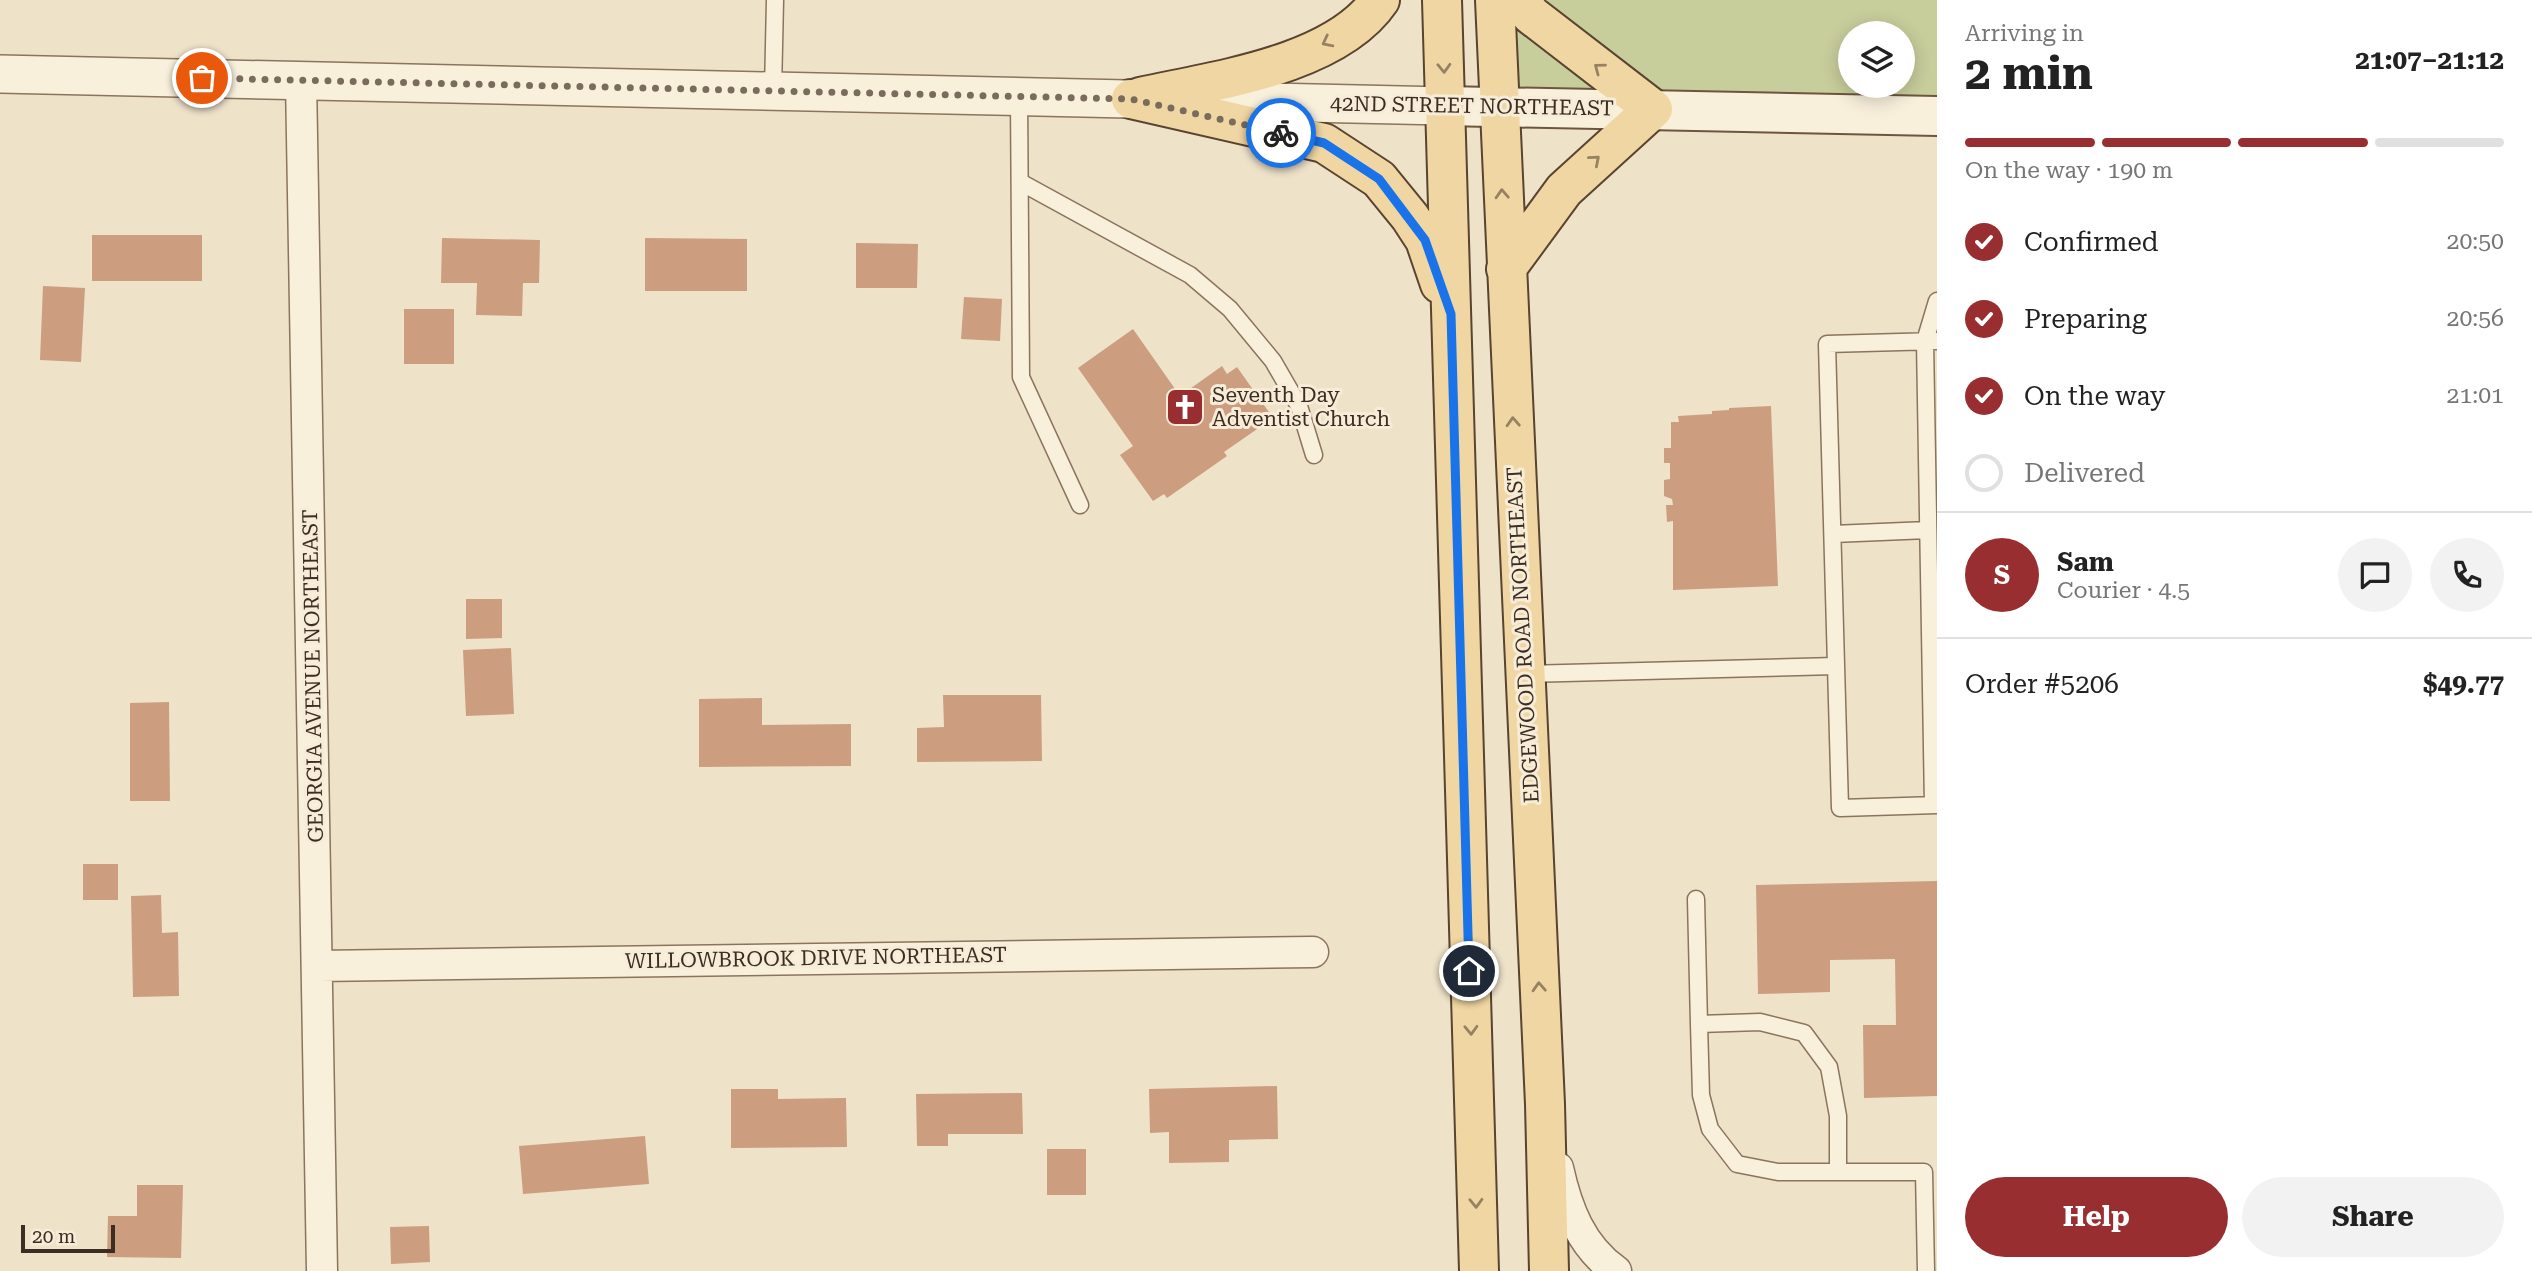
<!DOCTYPE html>
<meta charset="utf-8">
<style>
:root{--surface:#fff;--page:#f2f2f2;--text:#222;--muted:#767676;--line:#e0e0e0;--accent:#992e31}
body{margin:0;font-family:"Roboto Serif",serif;background:var(--page);color:var(--text);height:100vh;display:flex;flex-direction:column;font-size:26px;white-space:nowrap}
*{box-sizing:border-box;margin:0}
p{font-size:23px;color:var(--muted)}
.icon{flex:none;width:38px;height:38px;fill:none;stroke:currentColor;stroke-width:2;stroke-linecap:round;stroke-linejoin:round}
.map{position:relative;flex:1;overflow:hidden}
.sheet{display:flex;flex-direction:column;background:var(--surface);width:595px}
.sheet>*{flex:none}
.tools{position:absolute;left:1838px;top:21px;display:grid;gap:14px}
.tools a{display:grid;place-items:center;width:77px;height:77px;border-radius:50%;background:var(--surface);box-shadow:0 4px 18px #0003;font-size:35px}
.scale{position:absolute;left:21px;bottom:18px;width:94px;box-sizing:border-box;padding-left:7px;border:4px solid #3b2d21;border-top:0;font-size:19px;line-height:24px;white-space:nowrap;color:#3b2d21;-webkit-text-stroke:5px #f6ecd8;paint-order:stroke}
.pin{position:absolute;display:grid;place-items:center;width:60px;height:60px;color:#fff;margin:-30px;border:4px solid #fff;border-radius:50%;box-shadow:0 2px 7px #0007}
.courier{position:absolute;display:grid;place-items:center;width:70px;height:70px;margin:-35px;border:5px solid #1a73e8;border-radius:50%;background:#fff;color:#222;box-shadow:0 2px 9px #0007}
.overview em{font-style:normal;font-weight:700}
.overview div{display:flex;flex-direction:column-reverse}
.overview{display:flex;align-items:center;justify-content:space-between;height:119px;padding:0 28px}
h1{font-size:46px;font-weight:700;line-height:52px}
.bar{display:grid;grid-template-columns:repeat(4,1fr);gap:10px 7px;align-content:center;height:84px;padding:0 28px}
.bar i{height:9px;border-radius:5px;background:var(--line)}
.bar .selected{background:var(--accent)}
.bar p{grid-column:span 4}
.line{display:flex;align-items:center;gap:18px;padding:0 28px;border-top:2px solid var(--line)}
.line div{flex:1}
.round{display:grid;place-items:center;flex:none;width:74px;height:74px;border-radius:37px;background:var(--page)}
ol{padding:0 28px;list-style:none}
li{display:flex;align-items:center;gap:21px;height:77px}
li p{margin-inline-start:auto}
li .icon{padding:7px;border-radius:50%;background:var(--accent);color:#fff;stroke-width:4}
li:last-child{color:var(--muted)}
li i{width:38px;height:38px;border:4px solid var(--line);border-radius:50%}
.action{display:flex;gap:14px;margin-top:auto;padding:14px 28px}
.action a{flex:1;height:80px;border-radius:42px;background:var(--accent);color:#fff;font-size:28px;font-weight:700;line-height:80px;text-align:center}
.action a+a{background:var(--page);color:var(--text)}
main{display:flex;flex:1;min-height:0}
.map>svg:first-child{display:block}
</style>
<main>
<div class="map">
<svg width="1937" height="1271" viewBox="0 0 1937 1271">
<rect width="100%" height="100%" fill="#eee2c9"/>
<!-- green -->
<path fill="#c8cd9c" fill-rule="evenodd" d="M1495 0H1937V116L1498 106ZM1850 33H1902V86H1850Z"/>
<!-- building -->
<path fill="#cc9d7f" d="M92 235H202V281H92Z
M442 238 540 240 539 283H523L522 316 476 315 477 283H441Z
M645 238 747 239V291H645Z
M856 243 918 244 917 288H856Z
M43 286 85 288 81 362 40 360Z
M964 297 1002 299 1000 341 961 339Z
M404 309H454V364H404Z
M1133 329 1180 396 1222 366 1227 374 1237 367 1273 418 1224 452 1227 456 1167 498 1164 494 1153 501 1120 455 1133 446 1078 368Z
M1771 406 1778 586 1673 590V521L1667 522 1666 505H1673L1672 499 1664 496V480L1670 479V463H1664V448H1671V422H1679L1678 416 1712 414V411L1729 410V408Z
M466 599H502V638L466 639Z
M511 648 514 714 466 716 463 650Z
M943 695H1041L1042 761 917 762V728L944 727Z
M762 698V725L851 724V766L699 767V699Z
M169 702 170 801H130V703Z
M83 864H118V900H83Z
M1937 881V1096L1864 1098 1863 1025H1896L1895 959 1830 960V992L1758 994 1756 885Z
M161 895 162 933 178 932 179 996 133 997 131 896Z
M1277 1086 1278 1139 1229 1140V1162L1169 1163V1132L1150 1133 1149 1089Z
M731 1089H778V1099L846 1098 847 1147 731 1148Z
M1022 1093 1023 1134H948V1146H917L916 1094Z
M645 1136 649 1184 523 1194 519 1146Z
M1047 1149H1086V1195H1047Z
M137 1185H183L181 1258 107 1257 108 1216H137Z
M429 1226 430 1262 391 1264 390 1227Z"/>
<g fill="none" stroke-linecap="round" stroke-linejoin="round">
<defs>
<path id="service" d="M773 91 775 0
M1019 97 1021 377 1080 505
M1022 183 1190 275 1230 309 1273 361 1299 406 1314 455
M1937 341 1827 344 1840 808 1937 805
M1833 534 1928 530
M1525 674 1836 666
M1933 805 1925 341 1937 301
M1696 899 1699 1024
M1838 1172V1116L1829 1067 1804 1033 1760 1022 1699 1024 1701 1095 1710 1129 1737 1164 1778 1172H1924L1926 1271"/>
<path id="minor" d="M301 80 322 1271
M318 966 1313 952
M1558 1168C1567 1209 1581 1246 1616 1271"/>
<path id="tertiary" d="M0 74 1445 106"/>
<path id="secondary" d="M1445 106 1937 116"/>
<path id="primary" d="M1442 0 1479 1271
M1495 0 1545 1104 1549 1271
M1140 97C1212 81 1335 66 1380 0
M1131 99 1324 143 1379 179 1410 217 1425 240 1440 284
M1506 269 1564 190 1653 109 1531 15 1520 0"/>
</defs>
<!-- service casing -->
<use href="#service" stroke="#8b745d" stroke-width="19"/>
<!-- minor casing -->
<use href="#minor" stroke="#8b745d" stroke-width="33"/>
<!-- tertiary casing -->
<use href="#tertiary" stroke="#8b745d" stroke-width="40"/>
<!-- secondary casing -->
<use href="#secondary" stroke="#6d5540" stroke-width="42"/>
<!-- primary casing -->
<use href="#primary" stroke="#594331" stroke-width="42"/>
<!-- service -->
<use href="#service" stroke="#f9f0dc" stroke-width="16"/>
<!-- minor -->
<use href="#minor" stroke="#f9f0dc" stroke-width="30"/>
<!-- tertiary -->
<use href="#tertiary" stroke="#f9f0dc" stroke-width="37"/>
<!-- secondary -->
<use href="#secondary" stroke="#f9f0dc" stroke-width="38"/>
<!-- primary -->
<use href="#primary" stroke="#f0d6a2" stroke-width="38"/>
</g>
<!-- one-way arrows -->
<defs><path id="oneway-chevron" d="M-2-3.5L2.5 0L-2 3.5" fill="none" stroke-width="1.6" stroke-linecap="round" stroke-linejoin="round" transform="scale(1.75)"/></defs>
<g stroke="#968262">
<use href="#oneway-chevron" transform="translate(1327 42) rotate(153)"/>
<use href="#oneway-chevron" transform="translate(1444 68) rotate(88)"/>
<use href="#oneway-chevron" transform="translate(1599 68) rotate(-143)"/>
<use href="#oneway-chevron" transform="translate(1595 160) rotate(-41)"/>
<use href="#oneway-chevron" transform="translate(1502 194) rotate(-93)"/>
<use href="#oneway-chevron" transform="translate(1513 422) rotate(-93)"/>
<use href="#oneway-chevron" transform="translate(1539 987) rotate(-93)"/>
<use href="#oneway-chevron" transform="translate(1471 1030) rotate(88)"/>
<use href="#oneway-chevron" transform="translate(1476 1203) rotate(88)"/>
</g>
<g fill="none" stroke-linecap="round" stroke-linejoin="round">
<!-- done -->
<path stroke="#7a6c5c" stroke-width="7" stroke-dasharray="0 12.6" d="M202 78 1131 99 1281 133"/>
<!-- route -->
<path stroke="#1a73e8" stroke-width="9" d="M1281 133 1324 143 1379 179 1425 240 1451 314 1469 971"/>
</g>
<!-- icons -->
<defs>
<symbol id="church-square" viewBox="-11 -11 22 22"><rect x="-9" y="-9" width="18" height="18" rx="4" fill="#992e31" stroke="#f6ecd8"/><path d="M-1.2-6h2.4v3.5h3.3v2.4h-3.3V6h-2.4V-.1h-3.3v-2.4h3.3Z" fill="#fff"/></symbol>
</defs>
<g fill-rule="evenodd">
<use href="#church-square" x="1163" y="385" width="44" height="44"/>
</g>
<g text-anchor="middle" dominant-baseline="central" stroke-width="6" stroke-linejoin="round" paint-order="stroke">
<!-- street labels -->
<g font-size="21" fill="#3b2d21" stroke="#f6ecd8">
<text transform="translate(1472 106) rotate(1)">42ND STREET NORTHEAST</text>
<text transform="translate(1523 635) rotate(-93)">EDGEWOOD ROAD NORTHEAST</text>
<text transform="translate(313 676) rotate(-91)">GEORGIA AVENUE NORTHEAST</text>
<text transform="translate(816 958) rotate(-1)">WILLOWBROOK DRIVE NORTHEAST</text>
</g>
<!-- poi labels -->
<g font-size="21" fill="#3b2d21" stroke="#f6ecd8" text-anchor="start">
<text x="1212" y="395">Seventh Day<tspan x="1212" dy="24">Adventist Church</tspan></text>
</g>
</g>
</svg>
<div class="tools">
<a><svg class="icon" aria-label="layers" viewBox="0 0 24 24"><path d="M12 4l9 5-9 5-9-5zM3 14l9 5 9-5"/></svg></a>
</div>
<div class="scale">20 m</div>
<div class="pin" style="left:202px;top:78px;background:#ea580c"><svg class="icon" aria-label="bag" viewBox="0 0 24 24"><path d="M5 8h14l-1 12H6zM9 8a3 3 0 0 1 6 0"/></svg></div>
<div class="pin" style="left:1469px;top:971px;background:#1f2937"><svg class="icon" aria-label="home" viewBox="0 0 24 24"><path d="M3 11l9-7 9 7M6 9v11h12V9"/></svg></div>
<div class="courier" style="left:1281px;top:133px"><svg class="icon" aria-label="bike" viewBox="0 0 24 24"><circle cx="6" cy="16" r="4"/><circle cx="18" cy="16" r="4"/><path d="M6 16l4-8h5l3 8M10 8l3 8H6M13 5h3"/></svg></div>
</div>
<section class="sheet">
<div class="overview"><div><h1>2 min</h1><p>Arriving in</p></div><em>21:07–21:12</em></div>
<div class="bar"><i class="selected"></i><i class="selected"></i><i class="selected"></i><i></i><p>On the way · 190 m</p></div>
<ol>
<li><svg class="icon" aria-label="check" viewBox="0 0 24 24"><path d="M5 12l5 5 9-10"/></svg>Confirmed<p>20:50</p></li>
<li><svg class="icon" aria-label="check" viewBox="0 0 24 24"><path d="M5 12l5 5 9-10"/></svg>Preparing<p>20:56</p></li>
<li><svg class="icon" aria-label="check" viewBox="0 0 24 24"><path d="M5 12l5 5 9-10"/></svg>On the way<p>21:01</p></li>
<li><i></i>Delivered</li>
</ol>
<div class="line" style="height:126px"><b class="round" style="background:var(--accent);color:#fff">S</b><div><b>Sam</b><p>Courier · 4.5</p></div><a class="round"><svg class="icon" aria-label="chat" viewBox="0 0 24 24"><path d="M4 5h16v11H9l-5 4z"/></svg></a><a class="round"><svg class="icon" aria-label="phone" viewBox="0 0 24 24"><path d="M5 4h4l2 5-3 2q2 4 5 5l2-3 5 2v4C11 20 4 13 5 4z"/></svg></a></div>
<div class="line" style="height:91px"><div>Order #5206</div><b>$49.77</b></div>
<div class="action"><a>Help</a><a>Share</a></div>
</section>
</main>
